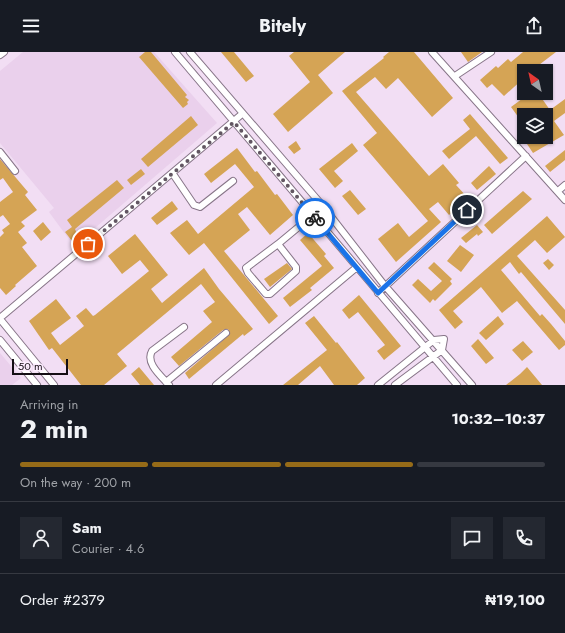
<!DOCTYPE html>
<meta charset="utf-8">
<style>
:root{--surface:#171b24;--page:#242831;--text:#f1f3f6;--muted:#9ea1a6;--line:#363941;--accent:#966b18}
body{margin:0;font-family:Jost,sans-serif;background:var(--page);color:var(--text);height:100vh;display:flex;flex-direction:column;font-size:15px;white-space:nowrap}
*{box-sizing:border-box;margin:0}
p{font-size:13px;color:var(--muted)}
.icon{flex:none;width:22px;height:22px;fill:none;stroke:currentColor;stroke-width:2;stroke-linecap:round;stroke-linejoin:round}
.map{position:relative;height:333px;overflow:hidden}
.panel{display:flex;flex-direction:column;background:var(--surface);flex:1}
.panel>*{flex:none}
.needle{width:26px;rotate:326deg}
.buttons{position:absolute;left:517px;top:12px;display:grid;gap:8px}
.buttons a{display:grid;place-items:center;width:36px;height:36px;border-radius:0px;background:var(--surface);box-shadow:0 1px 3px #0004;font-size:20px}
.scale{position:absolute;left:12px;bottom:10px;width:56px;box-sizing:border-box;padding-left:4px;border:2px solid #140d14;border-top:0;font-size:11px;line-height:14px;white-space:nowrap;color:#140d14;-webkit-text-stroke:3px #fdedff;paint-order:stroke}
.pin{position:absolute;display:grid;place-items:center;width:34px;height:34px;color:#fff;margin:-17px;border:2px solid #fff;border-radius:50%;box-shadow:0 1px 4px #0007}
.courier{position:absolute;display:grid;place-items:center;width:40px;height:40px;margin:-20px;border:3px solid #1a73e8;border-radius:50%;background:#fff;color:#222;box-shadow:0 1px 5px #0007}
.head em{font-style:normal;font-weight:700}
.head div{display:flex;flex-direction:column-reverse}
.head{display:flex;align-items:center;justify-content:space-between;height:68px;padding:0 20px}
h1{font-size:26px;font-weight:700;line-height:30px}
.bar{display:grid;grid-template-columns:repeat(4,1fr);gap:6px 4px;align-content:center;height:48px;padding:0 20px}
.bar i{height:5px;border-radius:3px;background:var(--line)}
.bar .selected{background:var(--accent)}
.bar p{grid-column:span 4}
.line{display:flex;align-items:center;gap:10px;padding:0 20px;border-top:1px solid var(--line)}
.line div{flex:1}
.round{display:grid;place-items:center;flex:none;width:42px;height:42px;border-radius:0px;background:var(--page)}
header{display:flex;justify-content:space-between;align-items:center;height:52px;padding:0 20px;background:var(--surface);font-size:18px;font-weight:700}
.map>svg:first-child{display:block}
</style>
<header><svg class="icon" aria-label="menu" viewBox="0 0 24 24"><path d="M4 6h16M4 12h16M4 18h16"/></svg>Bitely<svg class="icon" aria-label="share" viewBox="0 0 24 24"><path d="M12 15V3M7 8l5-5 5 5M5 13v7h14v-7"/></svg></header>
<div class="map">
<svg width="565" height="333" viewBox="0 0 565 333">
<rect width="100%" height="100%" fill="#f2def4"/>
<!-- built -->
<path fill="#ead0ec" d="M23 0H154L217 71 74 194 49 160 54 156 0 91V19Z
M0 301 21 326 12 333H0Z"/>
<!-- building -->
<path fill="#d5a455" d="M145 0H151L187 43 185 45 189 48 187 50 188 52 183 56 139 5Z
M221 0H234L254 24 246 30Z
M294 0H345L318 23 333 41 288 80 273 62 310 30 289 4Z
M389 0H414L453 46 432 65 398 26 386 37 375 25 356 40 429 124 443 112 459 131 456 133 468 146 449 163 438 150 429 157 441 170 396 210 378 187 398 171 409 185 428 169 363 93 377 81 342 39 384 6 383 5Z
M461 0H482L468 10Z
M523 0H556L531 19H524V26L504 44 492 32 487 36 480 28 496 14 498 16 508 7 511 10Z
M530 41H538L550 58 565 47V61L554 69 564 83 533 101 527 92 532 89 528 85H546V63H524V73L511 55Z
M470 62 508 106 500 112 476 84 449 107 442 99 470 77 463 68Z
M191 64 198 73 148 115 141 107Z
M296 89 301 97 294 102 288 95Z
M352 91 358 99 334 119 343 129 335 136 319 117Z
M237 96 255 120 257 119 275 143 277 142 293 163 270 183 247 155 238 162 250 178 224 199 278 264 269 272 204 191 189 203 170 181 187 168 198 182 254 135 235 112 211 131 204 122Z
M565 98V108L550 120 545 114Z
M0 107 28 140 25 143 37 158 21 170 25 174 18 180 27 191 22 195 37 214 15 233 16 234 6 243 0 236V185L4 181 2 178 10 172 3 163 0 165V150L13 140 3 126 0 128Z
M489 114 496 122 477 138 471 131Z
M141 117 145 122 131 133 127 128Z
M117 128 124 136 75 177 78 185 72 189 65 180 72 175 67 168Z
M350 138 366 157 358 163 342 144Z
M523 139 532 147 492 182 484 173Z
M172 149 178 157 157 173 151 166Z
M547 164 565 185 547 201 535 188 517 204 565 258V272L521 220 519 222 510 210 501 218 540 264 542 262 551 272 565 289V293L559 298 517 249 502 261 481 235 453 259 463 270 455 277 439 258Z
M43 170 51 180 41 189 33 179Z
M477 173 483 180 478 184 477 182 466 191 461 186Z
M308 181 326 202 324 204 334 216 310 236 312 238 290 255 283 246 322 214 300 188Z
M135 182 168 223 151 237 162 251 204 216 219 237 253 277 244 284 243 282 189 327 185 321 230 282 228 277 223 278 179 314 171 305 212 270 203 259 215 250 201 232 117 302 127 314 104 333H81L52 296 49 298 29 269 56 247 71 266 51 281 60 293 84 274 76 264 86 256 93 264 95 263 149 219 140 208 122 222 108 204Z
M460 193 474 203 461 220 447 209Z
M548 207 554 213 549 218 543 211Z
M434 210 452 227 450 229 452 232 435 249 433 247 430 251 412 233 418 227 431 239 442 229 428 216Z
M287 211 292 217 270 235 264 227Z
M359 243 401 294 384 308 377 299 385 293 358 260 349 267 342 258Z
M314 264 336 291 337 290 365 326 357 333H334L320 314 298 333H283L327 298 305 271Z
M498 264 504 272 486 288 479 281Z
M478 287 494 306 486 312 471 294Z
M523 289 533 300 522 309 512 298Z
M139 315 154 333H140L131 322Z
M527 315 542 333H506L520 322Z"/>
<g fill="none" stroke-linecap="round" stroke-linejoin="round">
<defs>
<path id="street" d="M175 0 457 333
M190 0 322 153 385 234 472 333
M432 0 565 148
M0 3 4 0
M455 24 491 0
M0 100 15 119
M173 122 194 153 200 155 233 129
M558 139 565 133
M278 192 296 215V219L270 242H266L248 221 246 216Z
M278 192 313 163
M378 241 526 104
M0 266 242 62
M0 267 54 333
M0 288 37 333
M166 330 226 281
M169 333C161 324 145 311 152 299L184 275
M216 333 357 215
M378 333 434 288 444 287 442 298 395 333"/>
</defs>
<!-- street casing -->
<use href="#street" stroke="#877588" stroke-width="8"/>
<!-- street -->
<use href="#street" stroke="#fff" stroke-width="6"/>
</g>
<g fill="none" stroke-linecap="round" stroke-linejoin="round">
<!-- done -->
<path stroke="#625662" stroke-width="4" stroke-dasharray="0 7.2" d="M88 192 234 70 315 166"/>
<!-- route -->
<path stroke="#1a73e8" stroke-width="5" d="M315 166 378 241 467 158"/>
</g>
</svg>
<div class="buttons">
<a><svg class="needle" viewBox="-14 -14 28 28"><path d="M0-13l5 13h-10z" fill="#e53935"/><path d="M0 13l5-13h-10z" fill="#9ea1a6"/></svg></a>
<a><svg class="icon" aria-label="layers" viewBox="0 0 24 24"><path d="M12 4l9 5-9 5-9-5zM3 14l9 5 9-5"/></svg></a>
</div>
<div class="scale">50 m</div>
<div class="pin" style="left:88px;top:192px;background:#ea580c"><svg class="icon" aria-label="bag" viewBox="0 0 24 24"><path d="M5 8h14l-1 12H6zM9 8a3 3 0 0 1 6 0"/></svg></div>
<div class="pin" style="left:467px;top:158px;background:#1f2937"><svg class="icon" aria-label="home" viewBox="0 0 24 24"><path d="M3 11l9-7 9 7M6 9v11h12V9"/></svg></div>
<div class="courier" style="left:315px;top:166px"><svg class="icon" aria-label="bike" viewBox="0 0 24 24"><circle cx="6" cy="16" r="4"/><circle cx="18" cy="16" r="4"/><path d="M6 16l4-8h5l3 8M10 8l3 8H6M13 5h3"/></svg></div>
</div>
<section class="panel">
<div class="head"><div><h1>2 min</h1><p>Arriving in</p></div><em>10:32–10:37</em></div>
<div class="bar"><i class="selected"></i><i class="selected"></i><i class="selected"></i><i></i><p>On the way · 200 m</p></div>
<div class="line" style="height:72px"><a class="round"><svg class="icon" aria-label="person" viewBox="0 0 24 24"><circle cx="12" cy="8" r="4"/><path d="M4 21q1-7 8-7t8 7"/></svg></a><div><b>Sam</b><p>Courier · 4.6</p></div><a class="round"><svg class="icon" aria-label="chat" viewBox="0 0 24 24"><path d="M4 5h16v11H9l-5 4z"/></svg></a><a class="round"><svg class="icon" aria-label="phone" viewBox="0 0 24 24"><path d="M5 4h4l2 5-3 2q2 4 5 5l2-3 5 2v4C11 20 4 13 5 4z"/></svg></a></div>
<div class="line" style="height:52px"><div>Order #2379</div><b>₦19,100</b></div>
</section>
